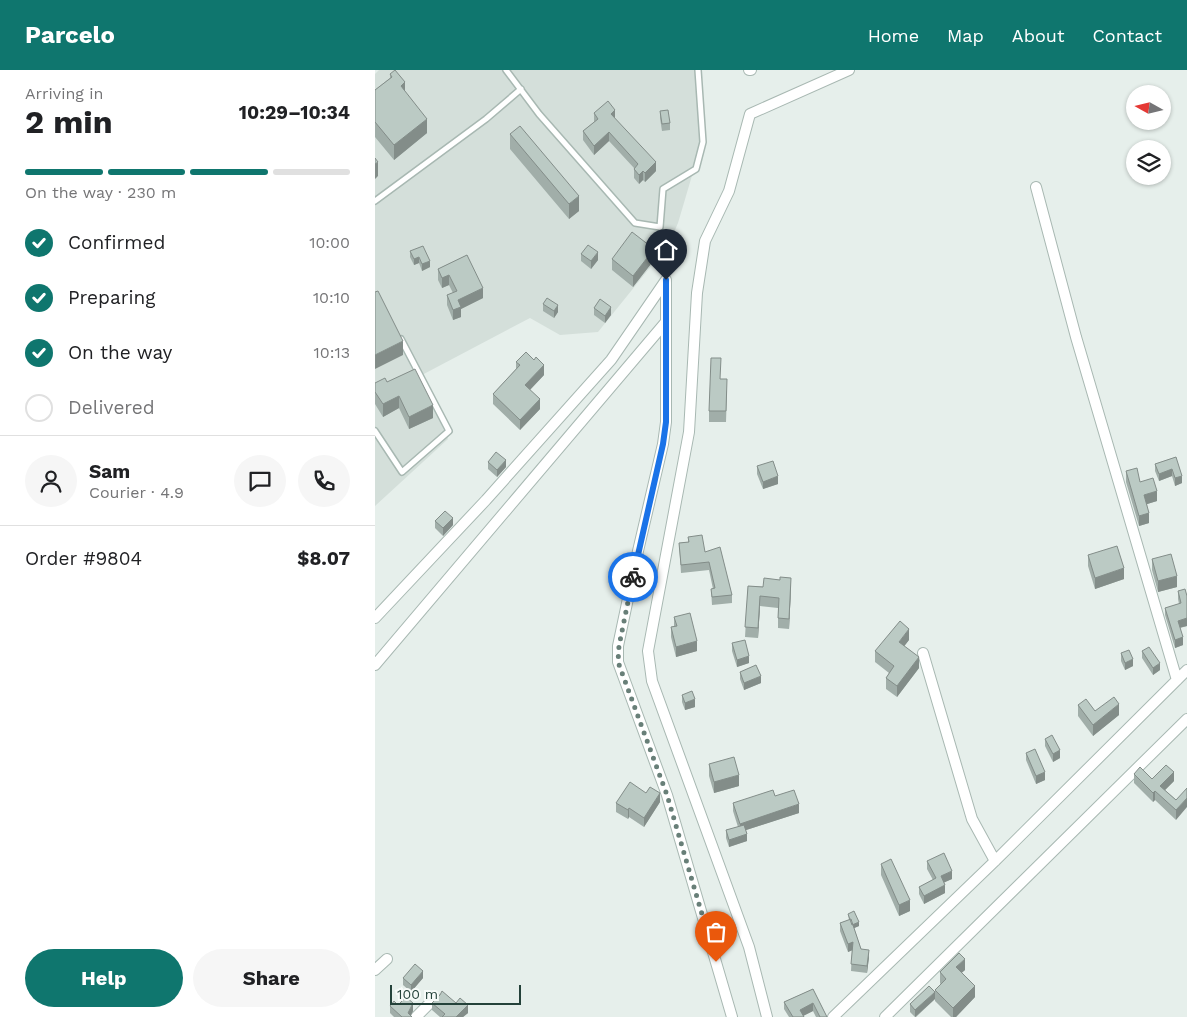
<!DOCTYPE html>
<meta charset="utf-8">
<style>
:root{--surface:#fff;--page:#f6f6f6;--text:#202124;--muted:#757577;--line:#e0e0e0;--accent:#0f766e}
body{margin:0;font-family:"Work Sans",sans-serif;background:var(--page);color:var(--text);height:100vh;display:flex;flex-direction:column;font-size:19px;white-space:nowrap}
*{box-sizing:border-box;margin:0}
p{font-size:16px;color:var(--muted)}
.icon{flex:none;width:28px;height:28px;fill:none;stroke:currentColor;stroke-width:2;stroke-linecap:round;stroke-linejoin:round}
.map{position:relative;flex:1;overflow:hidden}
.details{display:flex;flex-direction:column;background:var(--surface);width:375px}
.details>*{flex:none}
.needle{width:32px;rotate:278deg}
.controls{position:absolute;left:751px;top:15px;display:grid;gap:10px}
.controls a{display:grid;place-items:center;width:45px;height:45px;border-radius:50%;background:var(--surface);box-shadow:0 1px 4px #0004;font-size:25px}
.scale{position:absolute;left:15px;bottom:12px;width:131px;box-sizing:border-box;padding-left:5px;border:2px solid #24423a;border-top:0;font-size:14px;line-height:18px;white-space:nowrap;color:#24423a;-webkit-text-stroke:4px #f7fbf9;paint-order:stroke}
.pin{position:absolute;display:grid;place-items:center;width:42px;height:42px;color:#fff;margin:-51px -21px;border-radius:50% 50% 50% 0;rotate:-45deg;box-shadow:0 0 5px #0007}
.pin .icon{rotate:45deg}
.courier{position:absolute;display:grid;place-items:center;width:50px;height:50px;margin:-25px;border:4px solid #1a73e8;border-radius:50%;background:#fff;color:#222;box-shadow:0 1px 6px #0007}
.summary em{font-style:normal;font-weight:700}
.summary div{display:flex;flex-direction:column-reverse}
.summary{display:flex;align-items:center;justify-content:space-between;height:85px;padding:0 25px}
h1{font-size:32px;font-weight:700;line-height:38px}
.bar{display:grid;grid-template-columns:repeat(4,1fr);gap:8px 5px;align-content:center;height:60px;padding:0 25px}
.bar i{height:6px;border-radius:4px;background:var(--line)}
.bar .on{background:var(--accent)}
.bar p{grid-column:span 4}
.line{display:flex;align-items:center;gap:12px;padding:0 25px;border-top:1px solid var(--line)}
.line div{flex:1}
.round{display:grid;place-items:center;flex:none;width:52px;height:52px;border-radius:26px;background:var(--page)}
ol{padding:0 25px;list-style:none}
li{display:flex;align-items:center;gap:15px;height:55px}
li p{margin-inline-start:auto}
li .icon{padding:5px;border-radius:50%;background:var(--accent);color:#fff;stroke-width:4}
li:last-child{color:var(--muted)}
li i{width:28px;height:28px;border:2px solid var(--line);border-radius:50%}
.action{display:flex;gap:10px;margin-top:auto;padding:10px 25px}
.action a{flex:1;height:58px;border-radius:30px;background:var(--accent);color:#fff;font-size:20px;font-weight:700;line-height:58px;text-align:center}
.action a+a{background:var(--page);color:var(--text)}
header{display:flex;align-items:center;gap:30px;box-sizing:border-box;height:70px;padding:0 25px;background:var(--accent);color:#fff}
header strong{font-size:24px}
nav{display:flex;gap:28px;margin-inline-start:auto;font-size:18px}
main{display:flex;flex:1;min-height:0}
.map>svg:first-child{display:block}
</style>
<header>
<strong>Parcelo</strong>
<nav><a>Home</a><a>Map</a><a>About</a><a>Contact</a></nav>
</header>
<main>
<section class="details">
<div class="summary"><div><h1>2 min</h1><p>Arriving in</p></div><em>10:29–10:34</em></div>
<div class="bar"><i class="on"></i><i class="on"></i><i class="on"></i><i></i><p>On the way · 230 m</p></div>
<ol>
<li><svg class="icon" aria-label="check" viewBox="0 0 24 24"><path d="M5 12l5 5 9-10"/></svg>Confirmed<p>10:00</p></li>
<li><svg class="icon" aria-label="check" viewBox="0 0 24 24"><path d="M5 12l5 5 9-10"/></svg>Preparing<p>10:10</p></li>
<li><svg class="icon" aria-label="check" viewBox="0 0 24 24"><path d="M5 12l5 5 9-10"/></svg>On the way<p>10:13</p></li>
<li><i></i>Delivered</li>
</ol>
<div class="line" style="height:90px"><a class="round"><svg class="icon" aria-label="person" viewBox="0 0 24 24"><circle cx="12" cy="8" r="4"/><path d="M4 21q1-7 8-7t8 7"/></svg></a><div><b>Sam</b><p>Courier · 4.9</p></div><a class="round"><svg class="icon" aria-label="chat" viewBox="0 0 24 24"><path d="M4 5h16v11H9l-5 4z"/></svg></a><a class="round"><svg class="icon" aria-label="phone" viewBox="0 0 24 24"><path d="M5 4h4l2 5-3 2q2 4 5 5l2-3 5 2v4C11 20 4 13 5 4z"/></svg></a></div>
<div class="line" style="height:65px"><div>Order #9804</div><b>$8.07</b></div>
<div class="action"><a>Help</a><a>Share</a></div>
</section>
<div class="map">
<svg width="812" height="947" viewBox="0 0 812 947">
<rect width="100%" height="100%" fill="#e6efeb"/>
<!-- built -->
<path fill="#d4dfda" d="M4 0H320V13L328 63 326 75 303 153 294 174 223 262 185 265 155 248 45 306 73 369 0 436V4Z"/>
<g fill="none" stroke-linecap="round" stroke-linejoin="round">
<defs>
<path id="service" d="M131 0 164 44 260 153 285 157 288 119 321 99 328 72 323 0
M0 131 111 49 146 19
M0 361 27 402 74 361 26 269"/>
<path id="minor" d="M374 0H376
M661 117 701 267 802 610
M291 210V352L288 374 263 481 243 576V592L292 725 357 947
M0 548 111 430 236 290 291 210
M548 583 597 749 620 791
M0 595 290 253
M0 900 12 889
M41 947 60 928
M392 947 374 877 277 611 273 581 314 362 322 223 330 171 354 121 375 44 474 0
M458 947 620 791 812 600
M510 947 812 649"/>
</defs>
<!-- service casing -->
<use href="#service" stroke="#a8b8b2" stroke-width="8"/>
<!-- minor casing -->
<use href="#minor" stroke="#a8b8b2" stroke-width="12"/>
<!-- service -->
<use href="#service" stroke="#fff" stroke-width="5"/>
<!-- minor -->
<use href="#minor" stroke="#fff" stroke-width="10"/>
</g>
<!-- wall -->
<path fill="#a1aea9" d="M15 4 52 63 19 90 0 67V20L15 8Z
M285 41 295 53V60L287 61 285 48Z
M219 43 240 49 281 101 270 112 268 110 264 114 259 108V98L234 71 219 85 208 70V61L219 52Z
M135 64 204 141 194 149 135 79Z
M35 181 55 197 47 201 44 193 39 195 35 187Z
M206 184 223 190 216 199 206 191Z
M92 185 108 228 86 239V247L78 250 72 235V225L78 223 74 215 67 218 63 210V199Z
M237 189 279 190 258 217 237 200Z
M168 234 183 242 179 248 168 241Z
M219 238 236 245 230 253 219 245Z
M141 292 169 305 155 320 165 339 145 360 118 334V324L141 299Z
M12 312 58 348 34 359 24 338 8 347 0 334V313Z
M352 320 351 352H334V341Z
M801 387 807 413 800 416 797 406 784 411 780 401V394Z
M113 392 131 397 122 407 113 399Z
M382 396 403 414 388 419 382 404Z
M751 401 765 412 782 431 772 434 774 453 764 456 751 412Z
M60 451 78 455 68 466 60 458Z
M313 467 330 482 357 525V533L337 535 336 519H338L334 500 306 503 304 473 313 472Z
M713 485 749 509 720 519 713 496Z
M777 489 802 517 783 522 777 500Z
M373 516 416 518 414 559 403 558V538L385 536 383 568 370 567Z
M803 521 812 526V556L805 558 808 575 800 578 790 545V538L804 534 803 529Z
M299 547 322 581 301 587 296 567V557L299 556Z
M534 570 529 576 544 598 522 627 511 619V608L514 603 500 592V581Z
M357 573 374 593 362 597 357 581Z
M767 581 785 600 778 605 767 588Z
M746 583 758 596 750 600 746 591Z
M365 602 386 613 369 620 365 609Z
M307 625 320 637 310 640 307 632Z
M703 635 720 641 744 645 718 666 703 646Z
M670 669 685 688 678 692 670 676Z
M651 683 670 710 661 714 651 690Z
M334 694 364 716 339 723 334 706Z
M759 704 777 709 799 711 790 720 801 730V750L780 730 778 732 759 713Z
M400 726 424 743 371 760 372 771 354 777 351 768V760L363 757 358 741V733Z
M285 732 269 757 254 747 253 749 241 742V733Z
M552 791 577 809 569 812 570 823 549 834 544 824V817L558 810 552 799Z
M506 794 535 841 524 846 506 805Z
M473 844 484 856 479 858 486 879 494 887 492 903 476 901 477 880 473 882 465 861V853L474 850Z
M590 900 586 903 600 927 581 947H576L560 931V920L566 915 565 913V902Z
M28 908H48L36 922 28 915Z
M438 919 452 947H441L438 941 428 946 429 947H414L409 939V932Z
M560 929 541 947H540L535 942V934Z
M57 933 93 943 88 947H65L57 940Z
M23 935 38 941 35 946 37 947H19L15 943V936Z"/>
<!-- shaded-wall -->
<path fill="#838d89" d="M30 12V27L26 16Z
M240 40V49L236 44Z
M52 49V63L19 90V75Z
M234 62V71L219 85V76Z
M3 92V106L0 109V94Z
M281 92V101L270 112V103Z
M268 101V110L264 114V105Z
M204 126V141L194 149V134Z
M279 179V190L258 217V206Z
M223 182V190L216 199V191Z
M44 187V193L39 195V189Z
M55 191V197L47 201V194Z
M74 205V215L67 218V208Z
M108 218V228L86 239V247L78 250V240L83 230Z
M183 235V242L179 248V241Z
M236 237V245L230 253V246Z
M28 271V285L0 299V285Z
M169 295V305L150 325V315Z
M24 326V338L8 347V334Z
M165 329V339L145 360V350Z
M58 335V348L34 359V347Z
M131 390V397L122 407V400Z
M797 399V406L784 411V404Z
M403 406V414L388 419V412Z
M807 406V413L800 416V408Z
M782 421V431L769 435V425Z
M774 443V453L764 456V446Z
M78 448V455L68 466V458Z
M749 498V509L720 519V508Z
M802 506V517L783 522V511Z
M416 508V518L414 559V549Z
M385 526V536L383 568V558Z
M812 548V556L803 558V551Z
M534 559V570L524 583V572Z
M808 567V575L800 578V570Z
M322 571V581L301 587V577Z
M374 586V593L362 597V590Z
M544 587V598L522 627V616Z
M758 589V596L750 600V593Z
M785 593V600L778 605V598Z
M386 606V613L369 620V613Z
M320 629V637L310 640V633Z
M744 634V645L718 666V655Z
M685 680V688L678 692V684Z
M670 702V710L661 714V706Z
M799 702V711L785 725V716Z
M364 705V716L339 723V712Z
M780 721V730L778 732V723Z
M285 723V732L269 757V748Z
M812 728V737L801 750V740Z
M424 734V743L365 762V754Z
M254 738V747L253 749V740Z
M372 764V771L354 777V770Z
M577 801V809L566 814V806Z
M570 815V823L549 834V826Z
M535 830V841L524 846V835Z
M484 852V856L477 859V855Z
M478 872V880L473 882V874Z
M494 880V887L492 903V896Z
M590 889V900L581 908V897Z
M48 901V908L36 922V915Z
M600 916V927L581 947H578V938Z
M560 922V929L540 947V940Z
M38 933V941L35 947 33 943Z
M438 933V941L426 947 425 940Z
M93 935V943L88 947H81Z"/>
<!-- building -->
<path fill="#bbcac4" stroke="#838d89" d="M20 0 30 12 26 16 52 49 19 75 0 52V20L17 7 15 4Z
M233 31 240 40 236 44 281 92 270 103 268 101 264 105 259 99 263 94 234 62 219 76 208 61 223 49 219 43Z
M293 40 295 53 287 54 285 41Z
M145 56 204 126 194 134 135 64Z
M0 88 3 92 0 94Z
M257 162 279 179 258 206 237 189Z
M213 175 223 182 216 191 206 184Z
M48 176 55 191 47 194 44 187 39 189 35 181Z
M92 185 108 218 83 230 86 237 78 240 72 225 82 221 74 205 67 208 63 199Z
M3 221 28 271 0 285V222Z
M172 228 183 235 179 241 168 234Z
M225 229 236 237 230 246 219 238Z
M151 282 159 290 161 287 169 295 150 315 165 329 145 350 118 324 145 295 141 292Z
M336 288H346L345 309H352L351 341H334Z
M40 299 58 335 34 347 24 326 8 334 0 322V313L10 308 12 312Z
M121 382 131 390 122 400 113 392Z
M801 387 807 406 800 408 797 399 784 404 780 394Z
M398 391 403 406 388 412 382 396Z
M762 398 765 412 778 408 782 421 769 425 774 443 764 446 751 401Z
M70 441 78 448 68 458 60 451Z
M327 465 330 482 345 477 357 525 337 527 336 519 340 518 334 492 306 495 304 473 314 472 313 467Z
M742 476 749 498 720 508 713 485Z
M796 484 802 506 783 511 777 489Z
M405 507 416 508 414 549 403 548 404 528 385 526 383 558 370 557 373 516 388 517 389 508 405 510Z
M810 519 812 526V548L803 551 808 567 800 570 790 538 806 533 803 521Z
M315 543 322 571 301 577 296 557 302 556 299 547Z
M525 551 534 559 524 572 544 587 522 616 511 608 519 596 500 581Z
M370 570 374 586 362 590 357 573Z
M774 577 785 593 778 598 767 581Z
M754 580 758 589 750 593 746 583Z
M381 595 386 606 369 613 365 602Z
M317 621 320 629 310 633 307 625Z
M739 627 744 634 718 655 703 635 711 629 720 641Z
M677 665 685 680 678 684 670 669Z
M660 679 670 702 661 706 651 683Z
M359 687 364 705 339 712 334 694Z
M791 695 799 702 785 716 801 730 812 718V728L801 740 780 721 778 723 759 704 765 697 777 709Z
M255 712 271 723 275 717 285 723 269 748 254 738 253 740 241 733Z
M398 720 400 726 419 720 424 734 365 754 358 733Z
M369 755 372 764 354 770 351 760Z
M569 783 577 801 566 806 570 815 549 826 544 817 561 808 552 791Z
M516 789 535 830 524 835 506 794Z
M479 841 484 852 477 855 473 844Z
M476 849 486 879 494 880 492 896 476 894 478 872 473 874 465 853Z
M584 883 590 889 581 897 600 916 578 938 560 920 571 909 565 902Z
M40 894 48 901 36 915 28 908Z
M554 916 560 922 540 940 535 934Z
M438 919 452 947H445L438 933 425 940 429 947H418L409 932Z
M67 921 81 933 85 928 93 935 81 947H67L70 944 57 933 65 925Z
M31 927 38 933 33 943 37 947H27L15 936 19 931 23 935Z"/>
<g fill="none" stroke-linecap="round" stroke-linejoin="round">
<!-- done -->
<path stroke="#687f78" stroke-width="5" stroke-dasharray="0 9" d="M258 507 244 576 243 592 292 725 341 892"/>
<!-- route -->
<path stroke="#1a73e8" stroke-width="6" d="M258 507 288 374 291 352V210"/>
</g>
</svg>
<div class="controls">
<a><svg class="needle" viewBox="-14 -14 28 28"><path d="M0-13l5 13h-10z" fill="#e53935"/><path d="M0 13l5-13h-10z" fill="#757577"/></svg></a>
<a><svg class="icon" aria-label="layers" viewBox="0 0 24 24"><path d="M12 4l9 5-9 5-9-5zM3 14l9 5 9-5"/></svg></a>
</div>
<div class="scale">100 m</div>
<div class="pin" style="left:341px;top:892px;background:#ea580c"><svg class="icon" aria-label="bag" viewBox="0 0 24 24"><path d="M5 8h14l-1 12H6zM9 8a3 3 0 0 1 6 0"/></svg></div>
<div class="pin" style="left:291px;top:210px;background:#1f2937"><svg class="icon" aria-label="home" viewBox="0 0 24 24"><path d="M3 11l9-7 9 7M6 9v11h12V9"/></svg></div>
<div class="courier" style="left:258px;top:507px"><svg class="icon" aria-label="bike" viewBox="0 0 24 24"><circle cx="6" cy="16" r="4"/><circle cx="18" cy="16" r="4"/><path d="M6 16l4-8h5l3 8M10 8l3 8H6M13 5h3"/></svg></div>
</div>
</main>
